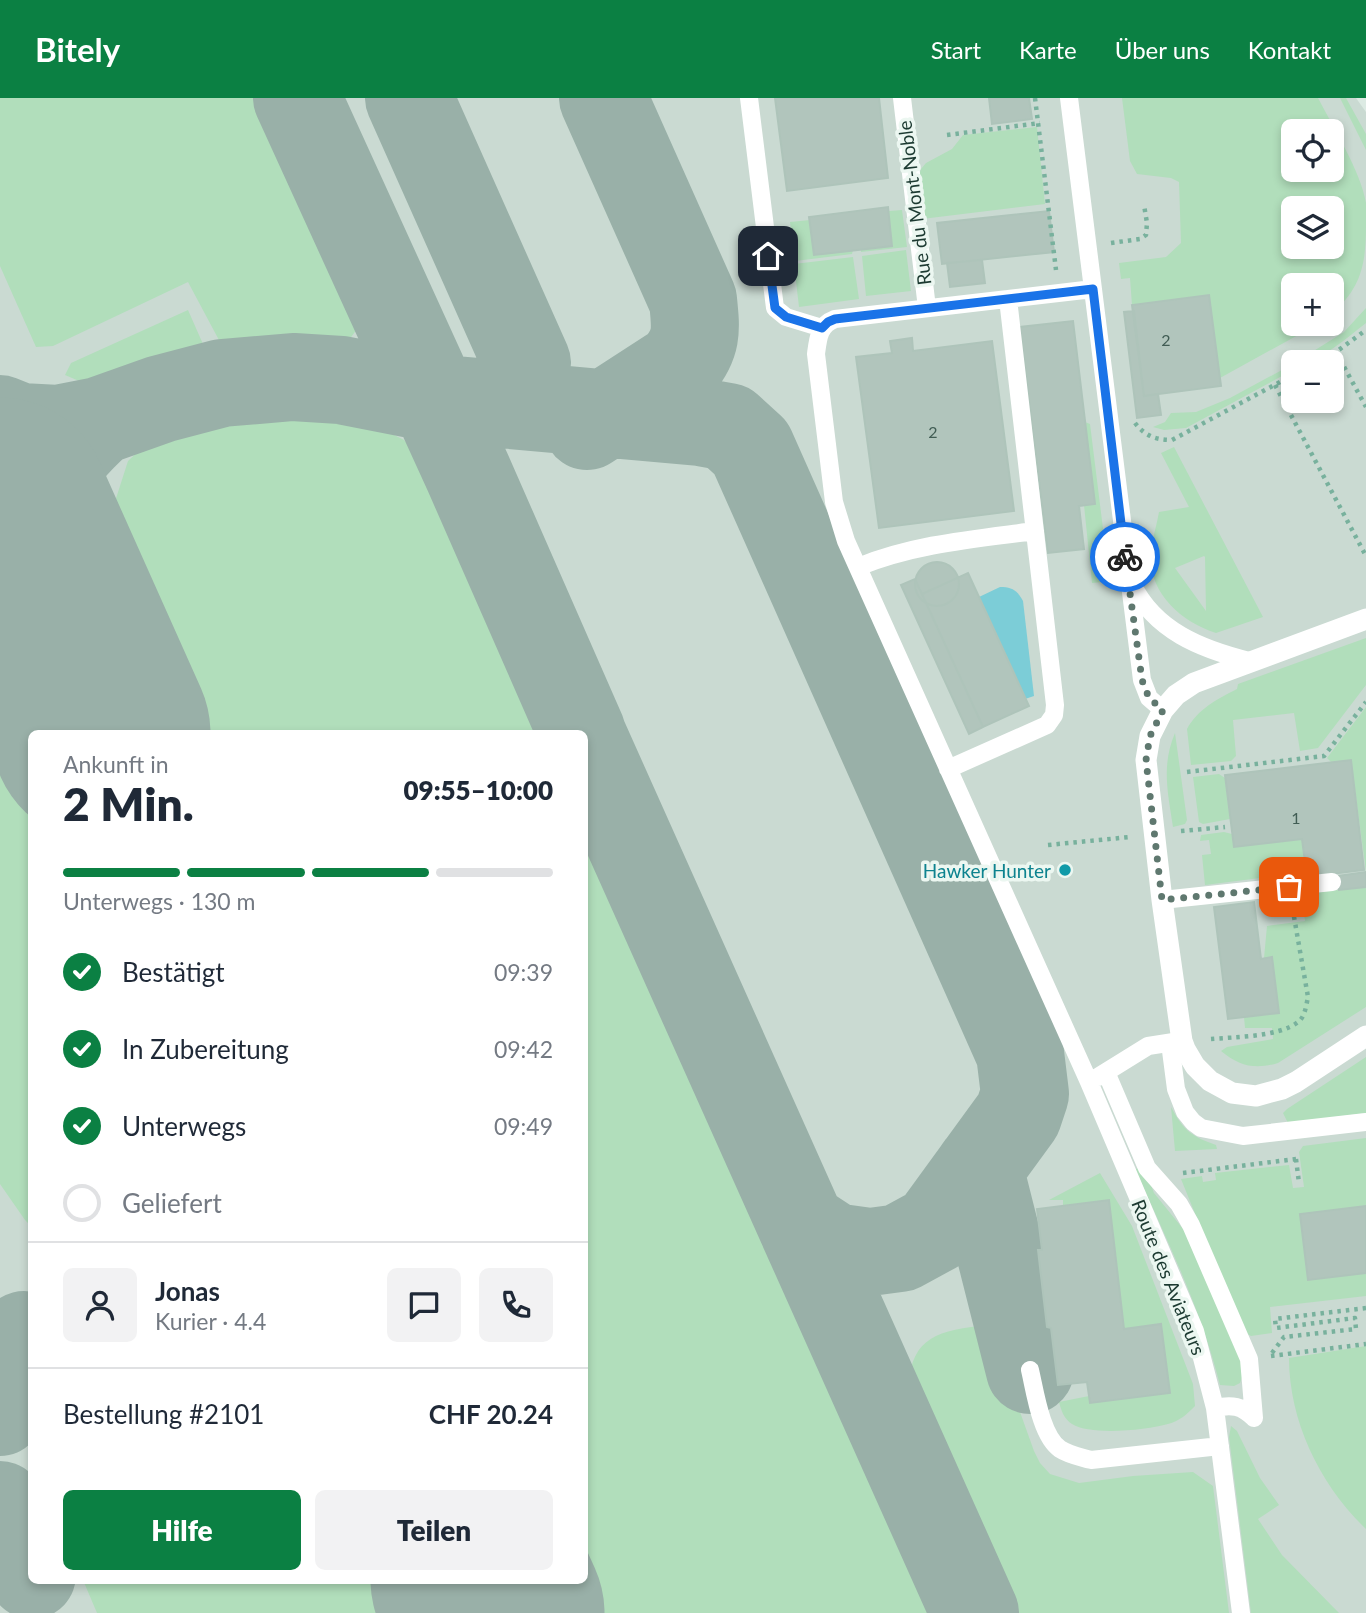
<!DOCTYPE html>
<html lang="de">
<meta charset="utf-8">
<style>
:root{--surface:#fff;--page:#f2f2f3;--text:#1f2937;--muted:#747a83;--line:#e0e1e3;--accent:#0b8043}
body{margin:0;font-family:Lato,sans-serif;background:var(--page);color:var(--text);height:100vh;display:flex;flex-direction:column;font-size:26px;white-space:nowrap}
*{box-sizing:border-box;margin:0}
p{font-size:23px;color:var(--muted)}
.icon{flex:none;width:38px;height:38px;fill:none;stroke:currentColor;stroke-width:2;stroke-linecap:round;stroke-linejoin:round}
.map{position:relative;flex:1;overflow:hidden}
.sheet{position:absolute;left:28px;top:632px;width:560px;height:854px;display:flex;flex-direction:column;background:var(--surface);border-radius:10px;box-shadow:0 4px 10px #0003}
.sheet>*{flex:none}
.buttons{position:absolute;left:1281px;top:21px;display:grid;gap:14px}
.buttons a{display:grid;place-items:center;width:63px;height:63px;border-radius:10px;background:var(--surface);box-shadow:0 4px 10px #0003;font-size:35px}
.pin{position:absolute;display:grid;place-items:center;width:60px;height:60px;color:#fff;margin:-30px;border-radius:14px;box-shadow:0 4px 10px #0006}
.courier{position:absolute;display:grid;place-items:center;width:70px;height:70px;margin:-35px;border:5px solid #1a73e8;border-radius:50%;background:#fff;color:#222;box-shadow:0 2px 9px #0007}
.summary em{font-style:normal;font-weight:800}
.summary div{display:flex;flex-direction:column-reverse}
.summary{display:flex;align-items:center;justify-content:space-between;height:119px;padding:0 35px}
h1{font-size:46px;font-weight:800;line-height:52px}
.bar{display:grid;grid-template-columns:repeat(4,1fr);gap:10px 7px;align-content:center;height:84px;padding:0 35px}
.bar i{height:9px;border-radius:5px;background:var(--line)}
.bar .on{background:var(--accent)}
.bar p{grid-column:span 4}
.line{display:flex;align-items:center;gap:18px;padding:0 35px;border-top:2px solid var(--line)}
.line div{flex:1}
.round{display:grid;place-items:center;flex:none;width:74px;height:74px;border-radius:10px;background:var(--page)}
ol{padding:0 35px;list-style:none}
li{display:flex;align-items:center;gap:21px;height:77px}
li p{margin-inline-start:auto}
li .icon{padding:7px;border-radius:50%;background:var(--accent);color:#fff;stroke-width:4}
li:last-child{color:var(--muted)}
li i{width:38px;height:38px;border:4px solid var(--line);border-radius:50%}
.button{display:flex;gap:14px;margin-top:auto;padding:14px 35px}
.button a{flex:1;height:80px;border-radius:10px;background:var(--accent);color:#fff;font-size:28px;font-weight:800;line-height:80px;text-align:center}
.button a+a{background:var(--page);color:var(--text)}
header{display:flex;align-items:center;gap:42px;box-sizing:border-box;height:98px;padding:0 35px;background:var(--accent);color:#fff}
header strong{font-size:33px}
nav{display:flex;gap:38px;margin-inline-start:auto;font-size:24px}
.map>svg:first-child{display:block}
</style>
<header>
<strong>Bitely</strong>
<nav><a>Start</a><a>Karte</a><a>Über uns</a><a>Kontakt</a></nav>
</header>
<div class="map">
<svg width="1366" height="1515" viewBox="0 0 1366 1515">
<rect width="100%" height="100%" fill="#dceae3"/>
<!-- built -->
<path fill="#cadad2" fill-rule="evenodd" d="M0 0H1356L1366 14V1515H0ZM1293 33H1332V72H1293ZM1293 110H1332V149H1293ZM1293 187H1332V226H1293ZM1293 264H1332V303H1293ZM32 635H584V1482H32Z"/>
<!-- green -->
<path fill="#b1debb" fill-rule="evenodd" d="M0 0H274L361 201 363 223 346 246 328 255 228 259 188 184 53 248 36 249 0 168Z
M1122 0H1318C1333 29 1361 74 1366 105 1366 112 1366 120 1366 127 1366 164 1362 190 1332 215V187H1293V226H1318L1220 280 1132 207 1130 180 1121 181 1119 165 1166 159 1181 145 1179 84 1171 80 1137 76 1130 63ZM1293 33H1332V72H1293ZM1293 110H1332V149H1293Z
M1340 0H1346L1366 36V52Z
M1037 29 1045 106 922 121 919 77 921 71 926 65 952 51 963 37Z
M902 112 907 149 861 154V151L892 148 889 113Z
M810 122 853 152 852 156 795 163 790 124Z
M906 152 911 193 866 198 862 158Z
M853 159 859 201 799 209 794 166Z
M1366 210V225C1346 240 1322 264 1296 264L1344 234Z
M188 212 210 262 111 282 79 283 65 277 71 265Z
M1293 266V272L1186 330 1164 332 1153 329 1165 324 1171 315 1196 314 1230 300Z
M258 306 310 309 363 321 404 342 440 381 556 635H209L111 416 128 363 165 328 210 313Z
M1085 324 1090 326 1109 479 1103 484 1092 485 1084 407 1095 405Z
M1174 349 1263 519 1216 535C1179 523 1146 492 1151 451 1153 438 1157 426 1159 414L1189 409 1161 355ZM1204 458 1205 459 1206 513 1175 470Z
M1366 540V587L1318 650 1300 653 1294 615 1233 622 1236 658 1231 663 1191 667 1187 631C1198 611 1217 601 1237 591L1238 586Z
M1366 609V774L1351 662 1331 664 1327 660Z
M1175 635 1187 722 1185 726 1173 729C1168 695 1161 668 1175 635Z
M0 652 31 723V1128L25 1122 0 1086Z
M1219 676 1225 680 1230 721 1203 726 1199 724 1193 679Z
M585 700 948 1515H602L585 1476Z
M1224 734 1232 736 1234 749 1302 741 1306 774 1205 787 1202 757 1211 756 1209 742 1200 743 1201 737Z
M1366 789V909L1278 965C1255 972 1239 968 1221 953L1227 949 1273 941 1272 930H1245L1244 919 1279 915 1272 860H1264L1267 828 1305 823 1301 796Z
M1366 959V1015L1288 1025 1283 1015 1287 1011Z
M1171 1009C1184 1033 1191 1038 1216 1047L1217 1051 1175 1053Z
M1366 1040V1108L1300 1116 1366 1175V1198L1270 1209 1272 1235 1251 1238 1243 1234 1181 1081 1202 1078 1203 1084 1216 1082 1215 1075 1289 1067 1293 1090 1304 1089 1299 1054 1303 1048Z
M1144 1069 1154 1095 1192 1142 1242 1262 1243 1277 1240 1285 1234 1288 1220 1287C1201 1211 1167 1142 1135 1071Z
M1100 1075 1132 1128 1193 1286 1195 1308C1187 1316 1180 1323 1168 1326 1147 1332 1091 1338 1072 1326 1064 1321 1061 1312 1059 1304L1089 1298 1087 1284 1058 1287 1051 1230 1047 1229 1038 1152 1042 1151 1063 1113V1102H1049Z
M980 1228 990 1232 995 1244 1034 1353 1040 1365 1050 1376 1079 1385 1133 1378 1193 1374 1213 1388 1229 1515H1003L909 1303C906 1247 928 1233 980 1228Z
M1366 1248V1431C1320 1387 1289 1323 1289 1260Z
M1231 1328 1237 1333 1260 1380 1279 1407 1258 1421 1282 1457 1339 1515H1251L1229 1339Z
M83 1482H372L386 1515H97Z"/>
<!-- water -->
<path fill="#7ccdd7" d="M1000 489C1012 489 1017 492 1023 503L1034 598 1025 601 979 499Z"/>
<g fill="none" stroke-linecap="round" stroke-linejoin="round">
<!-- taxiway -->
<path stroke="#99b0a8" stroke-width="88" d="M297 0 468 375 582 635
M409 0 527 265
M0 321 20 329 58 331 99 323 161 301 222 285 293 279 341 282 433 300 700 324 728 329 751 350 1020 955 1025 996 1018 1017 935 1131 900 1150 870 1154 834 1149 802 1128
M587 328 678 269C698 245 696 232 693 202L603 0
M29 474C29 405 48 369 99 323
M584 641 975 1515
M979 1070 1030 1272
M0 1314 17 1288 24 1237
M0 1407 32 1477"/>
<!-- runway -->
<path stroke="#99b0a8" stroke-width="219" d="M0 409 101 635
M480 1482 495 1515"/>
</g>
<!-- building -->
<path fill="#b1c5bc" stroke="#aec4ba" stroke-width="2" d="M775 0H879L888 80 787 93Z
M989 0H1029L1032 21 992 26Z
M888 109 892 148 814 157 809 119Z
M1049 113 1054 154 942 166 937 125Z
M982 162 985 185 950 189 947 165Z
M1209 197 1221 288 1144 298 1132 207Z
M1134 213 1144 298 1158 296 1161 317 1137 320 1124 214Z
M1073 223 1095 406 1079 408 1084 451 1048 455 1020 229Z
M912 240 913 253 992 243 1014 413 879 430 856 259 892 255 890 243Z
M915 486a22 22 0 1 1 44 0a22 22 0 1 1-44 0Z
M968 475 1029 608 983 629 922 496Z
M915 481 983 629 969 636 901 487Z
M1351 662 1364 772 1307 779 1302 741 1234 749 1225 677Z
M1366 774V789L1339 792 1337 778Z
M1254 804 1261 861 1272 859 1279 915 1228 921 1214 809Z
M1109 1102 1124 1231 1161 1226 1170 1295 1090 1305 1087 1284 1058 1287 1051 1230 1047 1229 1038 1152H1042L1037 1111Z
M1366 1108V1175L1308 1182 1300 1116Z"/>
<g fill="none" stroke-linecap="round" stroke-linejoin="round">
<!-- path -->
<path stroke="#78b19d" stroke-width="4.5" stroke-dasharray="3.5 5" stroke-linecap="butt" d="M1035 0 1056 172
M947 37 1040 25
M1111 145 1140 141 1146 137 1147 125 1144 107
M1336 254 1366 309
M1317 264 1336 254 1366 232
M1275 287 1366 458
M1135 325C1145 338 1156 342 1172 342L1293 277
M1187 674 1324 658 1366 604
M1181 733 1225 729
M1048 747 1130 739
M1211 941C1234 939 1279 939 1298 924 1305 919 1306 908 1308 899L1293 813
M1296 1061 1299 1085
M1183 1075 1296 1061
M1272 1255 1284 1239 1356 1231 1355 1220 1276 1230 1275 1221 1366 1210
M1271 1258 1366 1246"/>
<!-- service -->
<path stroke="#fff" stroke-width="18" d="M749 0 775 210 786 219 822 230
M902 0 927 210
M1069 0 1142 582 1149 600 1163 612
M1093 191 835 221C819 227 818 240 816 256L834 404 846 443 1089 984 1195 1233 1215 1310 1241 1515
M858 469C914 446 975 441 1035 433
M1132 486C1155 533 1201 551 1249 563
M948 671 1047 627 1054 617 1055 607 1008 201
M1162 802 1332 784
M1170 945 1176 991 1185 1014 1193 1024 1201 1030 1243 1038 1366 1024
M1106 974 1147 1070 1179 1106 1191 1127 1249 1261 1254 1320
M1098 979 1148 948 1180 943
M1030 1272C1035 1293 1041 1338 1060 1351 1069 1357 1081 1359 1091 1362L1220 1348
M1215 1310C1232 1306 1242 1308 1254 1320"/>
<!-- minor -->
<path stroke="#fff" stroke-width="21" d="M1366 521 1194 585 1176 597 1163 612 1150 638 1146 662 1162 802 1182 943 1185 951 1195 968 1210 983 1232 995 1256 998 1282 991 1296 984 1366 938"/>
</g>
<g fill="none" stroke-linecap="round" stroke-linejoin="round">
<!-- done -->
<path stroke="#5f786f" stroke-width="7" stroke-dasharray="0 12.6" d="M1125 459 1142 582 1149 600 1163 612 1150 638 1146 662 1162 802 1289 789"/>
<!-- route -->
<path stroke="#1a73e8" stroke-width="9" d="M768 158 775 210 786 219 822 230 828 224 835 221 1093 191 1125 459"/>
</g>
<!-- markers -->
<circle fill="#0f9aa8" stroke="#ecf7f1" stroke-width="2.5" cx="1065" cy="772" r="7"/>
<g text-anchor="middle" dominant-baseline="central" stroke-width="7" stroke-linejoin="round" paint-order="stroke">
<!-- number labels -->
<g font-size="16" fill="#415d54">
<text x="1166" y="241">2</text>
<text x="933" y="333">2</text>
<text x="1296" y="719">1</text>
</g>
<!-- street labels -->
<g font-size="19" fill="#1c3a31" stroke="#ecf7f1">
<text transform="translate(914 105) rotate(-97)">Rue du Mont-Noble</text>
<text transform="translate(1169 1179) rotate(68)">Route des Aviateurs</text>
</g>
<!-- culture labels -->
<g font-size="19" fill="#0d838f" stroke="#ecf7f1" text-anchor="end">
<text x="1051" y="772">Hawker Hunter</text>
</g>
</g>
</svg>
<div class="buttons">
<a><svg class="icon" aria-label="locate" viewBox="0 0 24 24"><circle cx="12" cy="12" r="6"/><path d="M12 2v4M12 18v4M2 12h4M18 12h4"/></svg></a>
<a><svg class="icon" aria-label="layers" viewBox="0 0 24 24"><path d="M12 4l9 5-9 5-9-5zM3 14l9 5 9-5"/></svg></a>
<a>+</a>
<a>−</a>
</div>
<div class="pin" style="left:1289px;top:789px;background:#ea580c"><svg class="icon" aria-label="bag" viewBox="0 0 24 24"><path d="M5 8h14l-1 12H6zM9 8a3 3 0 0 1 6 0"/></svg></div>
<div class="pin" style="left:768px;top:158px;background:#1f2937"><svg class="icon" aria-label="home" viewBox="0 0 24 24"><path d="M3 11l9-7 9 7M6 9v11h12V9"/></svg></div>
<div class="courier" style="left:1125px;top:459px"><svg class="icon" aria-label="bike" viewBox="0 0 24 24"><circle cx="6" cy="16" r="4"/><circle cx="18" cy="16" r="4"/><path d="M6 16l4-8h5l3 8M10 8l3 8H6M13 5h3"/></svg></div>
<section class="sheet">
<div class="summary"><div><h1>2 Min.</h1><p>Ankunft in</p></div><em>09:55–10:00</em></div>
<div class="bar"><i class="on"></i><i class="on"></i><i class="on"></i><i></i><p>Unterwegs · 130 m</p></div>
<ol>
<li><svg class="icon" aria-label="check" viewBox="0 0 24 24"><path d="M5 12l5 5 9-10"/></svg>Bestätigt<p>09:39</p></li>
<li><svg class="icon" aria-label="check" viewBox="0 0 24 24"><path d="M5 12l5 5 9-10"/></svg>In Zubereitung<p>09:42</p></li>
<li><svg class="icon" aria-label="check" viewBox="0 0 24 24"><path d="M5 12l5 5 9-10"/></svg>Unterwegs<p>09:49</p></li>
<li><i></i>Geliefert</li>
</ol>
<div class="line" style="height:126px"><a class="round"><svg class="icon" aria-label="person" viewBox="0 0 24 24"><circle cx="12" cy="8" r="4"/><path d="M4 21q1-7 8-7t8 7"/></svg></a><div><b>Jonas</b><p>Kurier · 4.4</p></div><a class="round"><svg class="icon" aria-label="chat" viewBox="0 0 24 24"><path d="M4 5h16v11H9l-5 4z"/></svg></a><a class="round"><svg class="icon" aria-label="phone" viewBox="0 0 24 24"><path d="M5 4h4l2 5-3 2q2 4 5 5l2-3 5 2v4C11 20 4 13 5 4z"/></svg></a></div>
<div class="line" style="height:91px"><div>Bestellung #2101</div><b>CHF 20.24</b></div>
<div class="button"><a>Hilfe</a><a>Teilen</a></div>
</section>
</div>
